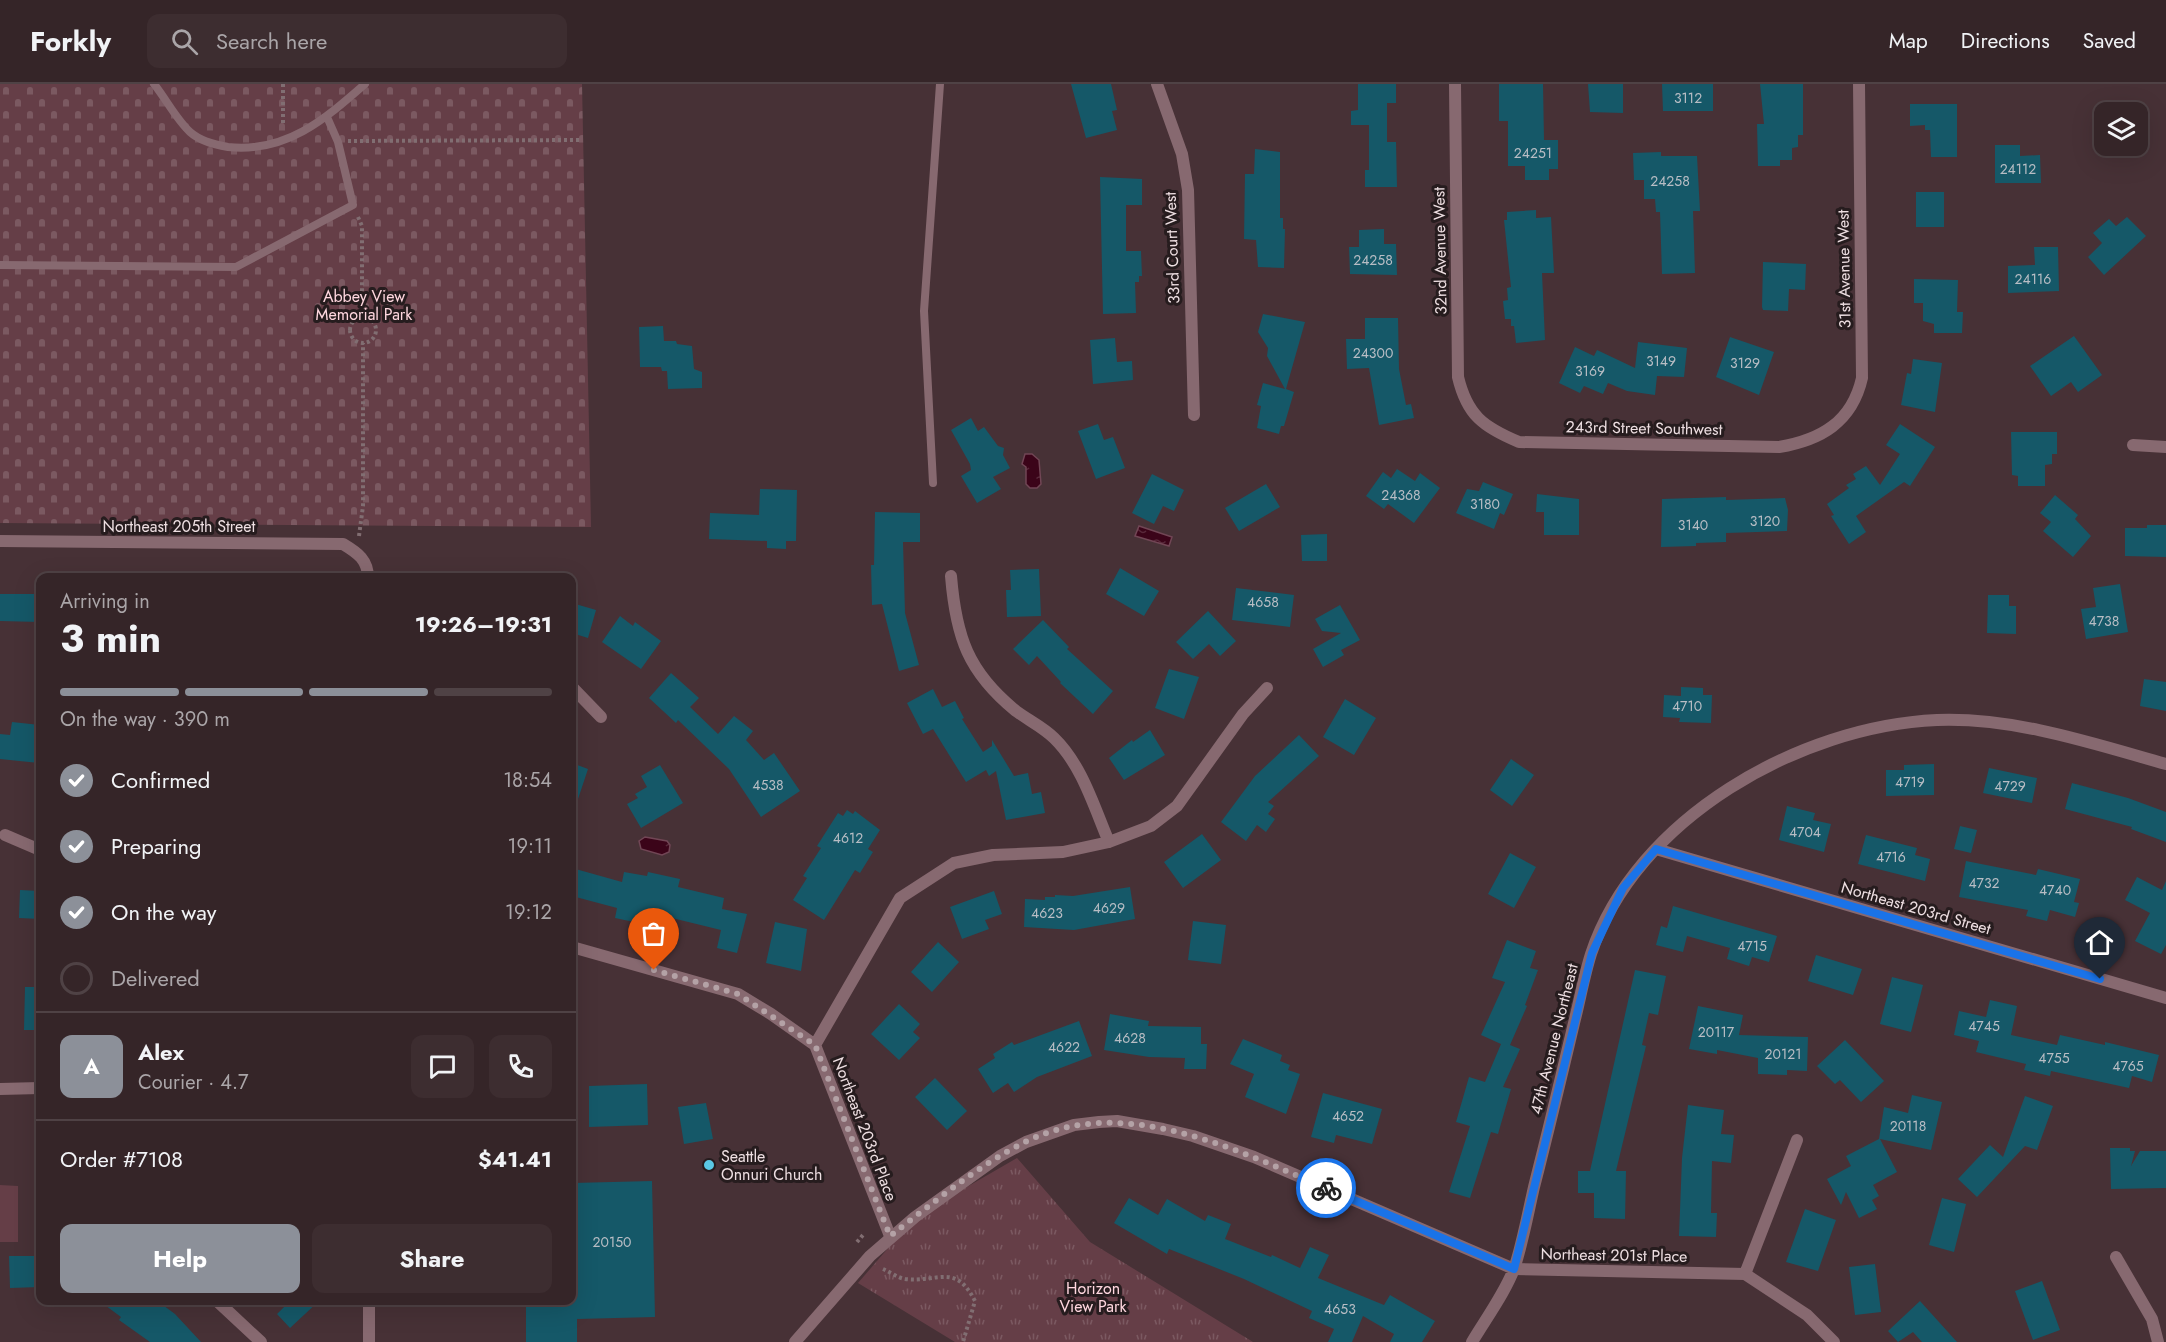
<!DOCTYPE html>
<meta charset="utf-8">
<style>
:root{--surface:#352528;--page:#3d2d30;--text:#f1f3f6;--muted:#aaa5a8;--line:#4f4245;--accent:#8c9099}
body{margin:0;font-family:Jost,sans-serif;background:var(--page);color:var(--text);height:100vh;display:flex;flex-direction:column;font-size:22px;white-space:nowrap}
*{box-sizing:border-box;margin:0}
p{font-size:20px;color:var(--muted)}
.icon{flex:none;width:33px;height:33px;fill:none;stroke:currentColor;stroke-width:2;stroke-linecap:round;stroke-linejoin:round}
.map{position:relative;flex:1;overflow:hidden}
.drawer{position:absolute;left:36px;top:489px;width:540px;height:732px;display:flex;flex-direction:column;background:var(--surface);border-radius:12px;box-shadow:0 6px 24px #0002,0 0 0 2px var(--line)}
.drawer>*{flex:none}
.tools{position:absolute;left:2094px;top:18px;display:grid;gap:12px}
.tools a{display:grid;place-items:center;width:54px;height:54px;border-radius:12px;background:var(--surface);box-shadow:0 6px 24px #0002,0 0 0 2px var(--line);font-size:30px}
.pin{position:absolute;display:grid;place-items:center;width:51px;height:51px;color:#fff;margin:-62px -26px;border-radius:50% 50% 50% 0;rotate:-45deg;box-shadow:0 0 6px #0007}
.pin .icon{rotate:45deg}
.courier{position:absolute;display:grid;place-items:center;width:60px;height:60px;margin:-30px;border:4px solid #1a73e8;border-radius:50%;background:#fff;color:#222;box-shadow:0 2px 8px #0007}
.overview em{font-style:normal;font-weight:700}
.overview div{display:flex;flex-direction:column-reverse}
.overview{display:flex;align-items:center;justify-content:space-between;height:102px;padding:0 24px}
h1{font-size:39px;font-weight:700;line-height:45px}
.bar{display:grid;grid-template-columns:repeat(4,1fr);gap:9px 6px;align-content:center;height:72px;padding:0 24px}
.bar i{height:8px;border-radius:4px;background:var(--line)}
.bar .on{background:var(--accent)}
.bar p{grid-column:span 4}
.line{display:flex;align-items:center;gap:15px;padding:0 24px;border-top:2px solid var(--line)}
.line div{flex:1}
.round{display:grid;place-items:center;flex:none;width:63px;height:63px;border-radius:12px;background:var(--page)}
ol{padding:0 24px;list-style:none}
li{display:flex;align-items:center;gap:18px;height:66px}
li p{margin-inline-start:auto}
li .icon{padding:6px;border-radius:50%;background:var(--accent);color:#fff;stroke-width:4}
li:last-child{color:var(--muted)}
li i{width:33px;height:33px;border:3px solid var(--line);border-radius:50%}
.action{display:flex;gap:12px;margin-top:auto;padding:12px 24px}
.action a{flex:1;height:69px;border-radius:12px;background:var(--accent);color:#fff;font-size:24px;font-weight:700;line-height:69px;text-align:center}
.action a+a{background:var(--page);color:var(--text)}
header{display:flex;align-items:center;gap:36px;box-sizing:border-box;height:84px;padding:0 30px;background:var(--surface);border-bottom:2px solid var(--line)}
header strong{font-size:28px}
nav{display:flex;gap:33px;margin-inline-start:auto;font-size:21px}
.search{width:420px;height:54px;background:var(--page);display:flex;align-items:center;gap:15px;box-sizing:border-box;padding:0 21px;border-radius:12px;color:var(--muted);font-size:22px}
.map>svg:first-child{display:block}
</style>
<header>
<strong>Forkly</strong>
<div class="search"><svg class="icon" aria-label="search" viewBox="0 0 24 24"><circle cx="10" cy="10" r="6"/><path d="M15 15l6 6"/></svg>Search here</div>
<nav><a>Map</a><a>Directions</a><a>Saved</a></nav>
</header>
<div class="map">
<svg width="2166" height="1258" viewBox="0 0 2166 1258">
<defs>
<pattern id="grass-tufts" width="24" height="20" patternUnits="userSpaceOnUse" patternTransform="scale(1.5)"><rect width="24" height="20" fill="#653e47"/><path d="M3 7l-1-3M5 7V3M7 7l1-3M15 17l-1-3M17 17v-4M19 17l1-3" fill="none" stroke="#7b5961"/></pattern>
<pattern id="cemetery-stones" width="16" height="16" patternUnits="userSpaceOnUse" patternTransform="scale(1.5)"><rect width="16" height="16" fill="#653e47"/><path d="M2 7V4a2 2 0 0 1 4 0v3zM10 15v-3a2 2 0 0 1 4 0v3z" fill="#7b5961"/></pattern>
<pattern id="water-ripples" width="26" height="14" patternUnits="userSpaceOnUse" patternTransform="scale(1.5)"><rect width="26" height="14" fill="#3b0419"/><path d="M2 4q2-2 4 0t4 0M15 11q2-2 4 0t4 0" fill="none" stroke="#58283a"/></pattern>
</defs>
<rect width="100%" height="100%" fill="#473136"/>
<!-- grass -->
<path fill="url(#grass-tufts)" d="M1017 1074 1090 1158 1253 1258H955L858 1199 915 1133Z"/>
<!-- cemetery -->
<path fill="url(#cemetery-stones)" d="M0 0H582L591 443 0 439Z"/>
<!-- garden -->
<path fill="#653e47" d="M0 1101 18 1102V1158H0Z"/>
<!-- water -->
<path fill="url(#water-ripples)" stroke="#714655" stroke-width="1.5" d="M1025 370H1032L1039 376 1041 400 1037 404H1030L1026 400V383L1022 380Z
M1139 442 1172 453 1169 462 1135 452Z
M645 753 667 757 670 761 669 768 662 771 641 765 639 757Z"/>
<!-- building -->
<path fill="#155868" d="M1071 0H1111L1117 26 1112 27 1117 46 1086 54Z
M1358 0H1396V19H1387V58H1396L1397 103H1365V86H1369V41H1351V27L1358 26Z
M1499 0H1543L1544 56H1558V85H1549V96H1525V82H1508V37H1499Z
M1588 0H1623V29L1590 28Z
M1662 0H1713V27H1663Z
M1760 0H1803V51H1798V63L1792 64V76H1780V82H1758L1757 40H1764Z
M1910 20H1957V73H1931L1930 46H1925V41L1910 42Z
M1995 61H2020V72L2040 71 2041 99H1995Z
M1255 65 1280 68V134H1283V145H1285L1284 184 1258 183 1256 156 1244 155 1245 90H1254Z
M1661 68V72H1697L1700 127H1693L1695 189 1662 190 1660 128H1656L1655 115H1644V96H1634L1633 69Z
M1100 93 1142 95V121H1126V167H1141L1142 192H1139V198H1135L1136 229 1103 230Z
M1916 108H1944V143H1916Z
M1536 126V134L1551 133 1554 189H1542L1545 256 1516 259 1514 242H1511V235H1505L1503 217 1508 216 1507 204 1511 203 1504 136H1507V128Z
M2127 133 2146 152 2104 191 2088 173 2102 159 2093 149 2109 135 2116 142Z
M1384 145V160H1396L1397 191 1350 190 1349 163H1359V146Z
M2034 163H2058L2059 207 2008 209V182L2035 181Z
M1763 178 1806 180 1805 206 1789 205 1788 227 1763 226 1762 223Z
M1914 195 1958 196 1957 228H1963L1962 249H1934V240L1923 237V219H1914Z
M1263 230 1305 238 1286 305 1294 308 1284 342H1281L1279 350 1257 344 1261 322 1257 321 1263 299 1285 305 1267 272 1268 264 1258 248Z
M1365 234H1398L1399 285 1406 321 1411 320 1414 334 1379 341 1369 284 1347 285 1346 255H1365Z
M663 242 664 257H676L677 260 692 262 694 285 702 288V304L668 305 667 287H662L661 283H640L639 243Z
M2074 252 2102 291 2078 308 2071 298 2051 312 2030 282Z
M1730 253 1774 268 1759 311 1716 293Z
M1115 254 1117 278 1132 277 1133 296 1093 300 1090 256Z
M1638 258 1687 264 1684 293 1657 292 1655 311 1627 307 1608 299 1603 310 1584 302 1580 309 1559 299 1575 263 1594 272 1597 266 1635 284Z
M1913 275 1942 279 1935 328 1901 321 1907 289 1911 290Z
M971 334 978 347 984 343 998 362 1004 364 1003 371 1010 384 993 393 1001 405 977 419 961 392 971 386 970 380 951 346Z
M1098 340 1104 356 1113 353 1125 384 1096 395 1078 347Z
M1900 340 1935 363 1910 402 1904 398 1856 432 1866 448 1849 460 1831 432 1834 431 1827 420 1849 404 1846 401 1856 395 1853 390 1866 382 1880 401 1900 370 1886 361Z
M2011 348H2057V370H2052V380L2045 381V402H2018V392L2012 391Z
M1397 385 1415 397 1420 389 1440 404 1414 439 1388 420 1384 425 1366 412 1383 388 1391 394Z
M1152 390 1184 406 1174 427 1163 422 1154 440 1132 429Z
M1483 398 1513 410 1504 431 1500 429 1494 445 1456 429 1467 405 1479 407Z
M1266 400 1280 423 1239 447 1225 424Z
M760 405 797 406 796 457H786V465L767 464V457L709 455 710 429 759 431Z
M1537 410 1579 415V451H1544V428H1536Z
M2055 411 2078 431 2075 435 2091 452 2073 473 2043 447 2051 438 2040 429Z
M1726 413V416L1785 414 1788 426 1787 447 1726 449V458L1696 459V462L1661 463 1662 415Z
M875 428 920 429V458H903L905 529 919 581 899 587 882 520 872 521 871 481H874Z
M2147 441H2166V473L2125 472V444H2147Z
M1327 450V477H1302L1301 451Z
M1120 484 1159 507 1144 532 1106 510Z
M1039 485 1041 532 1007 533 1006 506H1011L1010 486Z
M2120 500 2128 548 2086 555 2081 525 2096 523 2093 504Z
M1236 504 1294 511 1290 543 1232 536Z
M0 510H40V538L0 537Z
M1988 511H2009V522H2016V550L1987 549Z
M572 519 596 526 588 554 572 549Z
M1340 521 1360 556 1341 566 1344 571 1323 583 1313 565 1341 549 1322 547 1315 535Z
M1208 527 1236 557 1220 572 1209 560 1193 575 1176 558Z
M620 532 633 542 635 538 661 557 641 585 602 558Z
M1043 536 1069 563 1067 565 1113 607 1093 630 1060 599 1061 598 1037 572 1029 581 1013 565Z
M1169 585 1199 593 1184 635 1155 624Z
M671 589 699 614 690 623 718 650 734 632 753 647 746 656 764 676 774 669 800 707 761 733 729 685 678 636 676 639 649 614Z
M2144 595 2166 598V627L2140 622Z
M1681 603 1703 604V611H1712L1711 639 1679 638 1680 634 1663 633 1664 611 1681 612Z
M933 605 942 623 955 617 964 634 962 635 983 668 992 662V656L1014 692 1028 689 1032 710 1041 708 1045 729 1006 736 996 687 989 692 986 686 966 698 933 645 923 650 907 619Z
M1345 615 1376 634 1354 671 1323 653Z
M12 638 40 641 39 679 0 675V650L10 651Z
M1150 646 1165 671 1124 696 1109 674 1132 656 1133 658Z
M1299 651 1319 672 1268 718 1274 722 1268 730 1275 735 1266 748 1257 741 1246 757 1221 738 1255 692Z
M1511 675 1534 691 1512 722 1490 706Z
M572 679 588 685 574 727 572 726Z
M1934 680V711L1886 712V686H1904V681Z
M660 681 683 719 641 744 627 720 638 714 635 710 647 703 641 692Z
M1989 684 2037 694 2032 719 1983 709Z
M2072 699 2128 714 2166 728V758L2131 745 2132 743 2065 725Z
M1787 722 1815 729 1813 736 1831 740 1824 768 1779 756Z
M847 726 853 730 855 727 880 746 868 765 873 768 860 789 855 786 824 836 793 816 807 794 803 792 821 764 817 762 838 729 843 732Z
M1960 742 1977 746 1971 769 1954 765Z
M1202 750 1221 776 1183 804 1164 778Z
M1866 751 1917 764 1915 771 1930 775 1925 797 1858 780Z
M1510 769 1536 783 1514 824 1488 810Z
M1966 777 2036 791 2038 785 2080 795 2074 818 2079 819 2075 833 2050 826 2047 837 2026 832 2028 826 1959 813Z
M572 784 622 798 624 788 647 792 648 788 680 795 678 803 724 814 722 825 747 830 737 869 717 864 721 846 672 834 671 841 635 834 634 838 615 834 617 824 572 812Z
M2137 793 2162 806 2166 797V861L2161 870 2135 857 2150 829 2125 816Z
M1130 803 1135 835 1074 846 1024 843 1025 815 1045 816V813H1055V811L1073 812Z
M20 806 40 807V835L19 834Z
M994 807 1002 830 985 836 989 845 962 855 950 823Z
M1673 822 1777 852 1769 878 1752 873 1749 882 1727 875 1730 864 1687 852 1683 868 1656 861 1661 842 1667 844Z
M1193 837 1226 841 1221 880 1188 876Z
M775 838 807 845 801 887 766 879Z
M1507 856 1536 867 1530 884 1538 886 1525 921 1527 922 1510 961 1520 965 1503 1003 1511 1005 1498 1050 1491 1048 1470 1114 1449 1108 1470 1042 1456 1038 1469 993 1485 998 1501 960 1481 951 1505 898 1492 894Z
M938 858 959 878 932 908 911 888Z
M1816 871 1862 885 1853 911 1808 897Z
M1635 886 1666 892 1658 931 1649 929 1642 961 1646 962 1616 1087H1626L1625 1135 1594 1134V1109H1578V1087H1590Z
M1892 893 1923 901 1911 948 1880 940Z
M25 903H40V946H24Z
M1990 916 2017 922 2011 951 2057 961 2060 951 2105 961V958L2159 971 2152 998 2132 992 2129 1004 2051 987 2050 992 2024 986 2026 980 1976 968 1979 957 1954 951 1959 927 1986 933Z
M899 920 920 940 913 948 920 954 899 976 871 950Z
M1698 922 1743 931 1739 951 1808 953 1807 987 1787 986V991L1758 990V974L1717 966V970L1689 965Z
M1110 930 1149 937 1148 942 1201 943V960H1207L1206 985H1184L1185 974 1149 973 1104 966Z
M1079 937 1092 972 1037 993 1014 1008 1008 999 993 1009 978 985 995 974 993 970 1012 958 1014 961Z
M1243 955 1282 971 1280 977 1290 981 1288 986 1300 990 1286 1030 1245 1013 1254 990 1230 980Z
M1845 956 1884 997 1861 1018 1840 996 1835 1000 1817 982Z
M935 994 967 1027 947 1046 915 1013Z
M647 1000 648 1041 589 1043V1002Z
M1323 1009 1382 1025 1372 1060 1336 1051 1334 1059 1311 1053Z
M1912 1011 1942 1018 1931 1066 1880 1055 1897 1088 1873 1101 1879 1112 1872 1116 1877 1125 1859 1134 1846 1108 1841 1121 1827 1095 1851 1082 1846 1072 1879 1055 1884 1023 1908 1029Z
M2025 1012 2053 1022 2037 1066 2025 1062 1977 1113 1958 1095 1990 1061 2003 1073Z
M706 1019 713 1055 684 1060 678 1023Z
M1688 1021 1724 1026 1721 1050 1734 1051 1731 1079 1712 1077 1711 1129H1717L1716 1153 1679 1152 1682 1074Z
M2110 1064H2130V1067H2135L2131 1082 2140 1067H2166V1104L2111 1105Z
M652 1097 655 1233 577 1235V1258H526V1216H572V1099Z
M1129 1114 1158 1131 1167 1115 1205 1137 1208 1131 1231 1140 1225 1155 1271 1173 1272 1171 1300 1184 1310 1163 1329 1171 1318 1194 1384 1221 1390 1211 1435 1237 1422 1258H1390L1394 1250 1363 1232 1352 1258H1328L1334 1245 1309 1234 1312 1227 1244 1195 1169 1165 1167 1170 1114 1139Z
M1942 1114 1966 1120 1954 1168 1929 1161Z
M1805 1125 1836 1136 1818 1187 1786 1178Z
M9 1172H40V1203L10 1204Z
M1875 1180 1881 1228 1855 1231 1849 1183Z
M2042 1197 2060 1246 2033 1256 2015 1207Z
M98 1216H156L175 1230 201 1258H150L119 1236 121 1233Z
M291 1216H320L290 1244 277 1230Z
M1920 1217 1957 1258H1922L1913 1248 1898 1258 1888 1247Z"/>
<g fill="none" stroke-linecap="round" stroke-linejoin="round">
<!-- path -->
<path stroke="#816e72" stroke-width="4" stroke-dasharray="3 3" stroke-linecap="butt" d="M283 0V42
M348 57 579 56
M358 133 362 142V232
M350 246a13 13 0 1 1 26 0a13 13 0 1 1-26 0Z
M359 452 363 422V259
M857 1158 863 1151 861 1149
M883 1185C890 1188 898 1194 905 1195 938 1199 955 1178 975 1217L963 1258"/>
<!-- service -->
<path stroke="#876970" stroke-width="8" d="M154 0C166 15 176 35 190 48 200 57 216 61 228 63 286 69 324 36 365 0
M0 181 236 183 353 121 338 58 327 33
M933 399 924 227 940 0"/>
<!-- minor -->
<path stroke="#876970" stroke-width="12" d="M1157 0 1182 70 1188 106 1194 331
M1455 0 1458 293C1467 331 1483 343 1519 358L1779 363C1821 356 1852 338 1862 294L1859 0
M2133 361 2166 363
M0 457 343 460C358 469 368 476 368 494
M951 492C956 553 968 588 1016 627 1028 636 1043 643 1054 654 1082 681 1094 723 1109 758
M572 603 601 633
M5 751 40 766
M1656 765 2166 914
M572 863 738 910 771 930 815 961 890 1152
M815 961 900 814 954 779 993 771 1063 768 1109 758 1151 742 1177 722 1243 630 1267 604
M0 1005 40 1004
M2116 1173 2152 1235 2158 1258
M1514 1185 1745 1190 1807 1231 1834 1258
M1745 1190 1797 1056
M216 1216 261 1258
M369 1258V1216"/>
<!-- tertiary -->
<path stroke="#876970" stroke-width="12" d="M795 1258 870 1172 915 1133 1000 1072 1026 1058 1074 1041 1099 1038 1117 1037 1163 1045 1193 1052 1254 1073 1514 1185
M1472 1258C1485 1236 1507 1206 1515 1182 1523 1157 1528 1129 1534 1103 1548 1048 1561 994 1574 939 1580 916 1584 892 1591 870 1636 734 1800 642 1937 636 2014 633 2092 659 2166 680"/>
</g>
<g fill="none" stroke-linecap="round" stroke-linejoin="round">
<!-- done -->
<path stroke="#b4a2a6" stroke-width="6" stroke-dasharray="0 10.8" d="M654 886 738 910 815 961 890 1152C932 1120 977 1082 1025 1058 1123 1009 1234 1065 1326 1104"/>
<!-- route -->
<path stroke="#1a73e8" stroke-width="8" d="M1326 1104 1514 1185 1592 869 1623 804 1656 765 2100 895"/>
</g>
<!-- markers -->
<circle fill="#5ac8e5" stroke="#261c1e" stroke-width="2" cx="709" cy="1081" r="6"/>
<g text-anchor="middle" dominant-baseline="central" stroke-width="6" stroke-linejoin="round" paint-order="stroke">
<!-- number labels -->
<g font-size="14" fill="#b8bdc4">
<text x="1688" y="14">3112</text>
<text x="1533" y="69">24251</text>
<text x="2018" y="85">24112</text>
<text x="1670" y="97">24258</text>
<text x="1373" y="176">24258</text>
<text x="2033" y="195">24116</text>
<text x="1373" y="269">24300</text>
<text x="1661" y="277">3149</text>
<text x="1745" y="279">3129</text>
<text x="1590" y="287">3169</text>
<text x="1401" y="411">24368</text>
<text x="1485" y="420">3180</text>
<text x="1765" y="437">3120</text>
<text x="1693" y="441">3140</text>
<text x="1263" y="518">4658</text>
<text x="2104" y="537">4738</text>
<text x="1687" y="622">4710</text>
<text x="1910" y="698">4719</text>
<text x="768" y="701">4538</text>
<text x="2010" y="702">4729</text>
<text x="1805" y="748">4704</text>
<text x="848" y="754">4612</text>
<text x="1891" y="773">4716</text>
<text x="1984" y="799">4732</text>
<text x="2055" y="806">4740</text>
<text x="1109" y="824">4629</text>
<text x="1047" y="829">4623</text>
<text x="1752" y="862">4715</text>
<text x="1984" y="942">4745</text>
<text x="1716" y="948">20117</text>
<text x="1130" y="954">4628</text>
<text x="1064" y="963">4622</text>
<text x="1783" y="970">20121</text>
<text x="2054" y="974">4755</text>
<text x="2128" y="982">4765</text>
<text x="1348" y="1032">4652</text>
<text x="1908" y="1042">20118</text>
<text x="612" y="1158">20150</text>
<text x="1340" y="1225">4653</text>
</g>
<!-- street labels -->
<g font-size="16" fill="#eedfe2" stroke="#261c1e">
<text transform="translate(1172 164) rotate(-92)">33rd Court West</text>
<text transform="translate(1440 167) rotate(-91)">32nd Avenue West</text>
<text transform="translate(1844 185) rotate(-91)">31st Avenue West</text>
<text transform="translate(1644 344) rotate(1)">243rd Street Southwest</text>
<text x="179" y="442">Northeast 205th Street</text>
<text transform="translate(1916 824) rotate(16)">Northeast 203rd Street</text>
<text transform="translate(1554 955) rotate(-76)">47th Avenue Northeast</text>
<text transform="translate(865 1045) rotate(69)">Northeast 203rd Place</text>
<text transform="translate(1614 1171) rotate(1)">Northeast 201st Place</text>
</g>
<!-- park labels -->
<g font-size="16" fill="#ffd7df" stroke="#261c1e">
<text x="364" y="212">Abbey View<tspan x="364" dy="18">Memorial Park</tspan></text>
<text x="1093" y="1204">Horizon<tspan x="1093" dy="18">View Park</tspan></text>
</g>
<!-- poi labels -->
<g font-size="16" fill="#eedfe2" stroke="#261c1e" text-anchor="start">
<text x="721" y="1072">Seattle<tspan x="721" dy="18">Onnuri Church</tspan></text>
</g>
</g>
</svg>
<div class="tools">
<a><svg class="icon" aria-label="layers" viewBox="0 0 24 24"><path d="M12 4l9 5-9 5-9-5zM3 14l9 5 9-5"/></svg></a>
</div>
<div class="pin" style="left:654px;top:886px;background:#ea580c"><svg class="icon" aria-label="bag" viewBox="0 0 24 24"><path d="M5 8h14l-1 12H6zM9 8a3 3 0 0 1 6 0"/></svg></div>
<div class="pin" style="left:2100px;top:895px;background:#1f2937"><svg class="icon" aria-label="home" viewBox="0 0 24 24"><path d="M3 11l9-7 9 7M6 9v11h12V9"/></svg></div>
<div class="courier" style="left:1326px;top:1104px"><svg class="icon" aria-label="bike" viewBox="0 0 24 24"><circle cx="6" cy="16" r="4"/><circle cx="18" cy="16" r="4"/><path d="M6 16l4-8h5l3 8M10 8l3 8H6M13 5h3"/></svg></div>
<section class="drawer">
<div class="overview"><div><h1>3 min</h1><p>Arriving in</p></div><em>19:26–19:31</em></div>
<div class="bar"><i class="on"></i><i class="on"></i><i class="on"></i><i></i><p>On the way · 390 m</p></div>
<ol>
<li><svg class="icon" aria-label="check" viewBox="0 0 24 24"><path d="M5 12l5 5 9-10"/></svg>Confirmed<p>18:54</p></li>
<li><svg class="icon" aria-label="check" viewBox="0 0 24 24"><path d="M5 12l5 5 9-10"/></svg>Preparing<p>19:11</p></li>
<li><svg class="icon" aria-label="check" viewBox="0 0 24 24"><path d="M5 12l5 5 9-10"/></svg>On the way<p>19:12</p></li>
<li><i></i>Delivered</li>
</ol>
<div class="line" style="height:108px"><b class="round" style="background:var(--accent);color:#fff">A</b><div><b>Alex</b><p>Courier · 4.7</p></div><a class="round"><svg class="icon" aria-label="chat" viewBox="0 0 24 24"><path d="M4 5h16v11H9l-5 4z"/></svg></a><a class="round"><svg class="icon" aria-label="phone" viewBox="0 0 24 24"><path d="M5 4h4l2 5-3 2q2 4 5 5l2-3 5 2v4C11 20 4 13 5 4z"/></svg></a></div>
<div class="line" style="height:78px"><div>Order #7108</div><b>$41.41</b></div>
<div class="action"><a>Help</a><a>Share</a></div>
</section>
</div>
